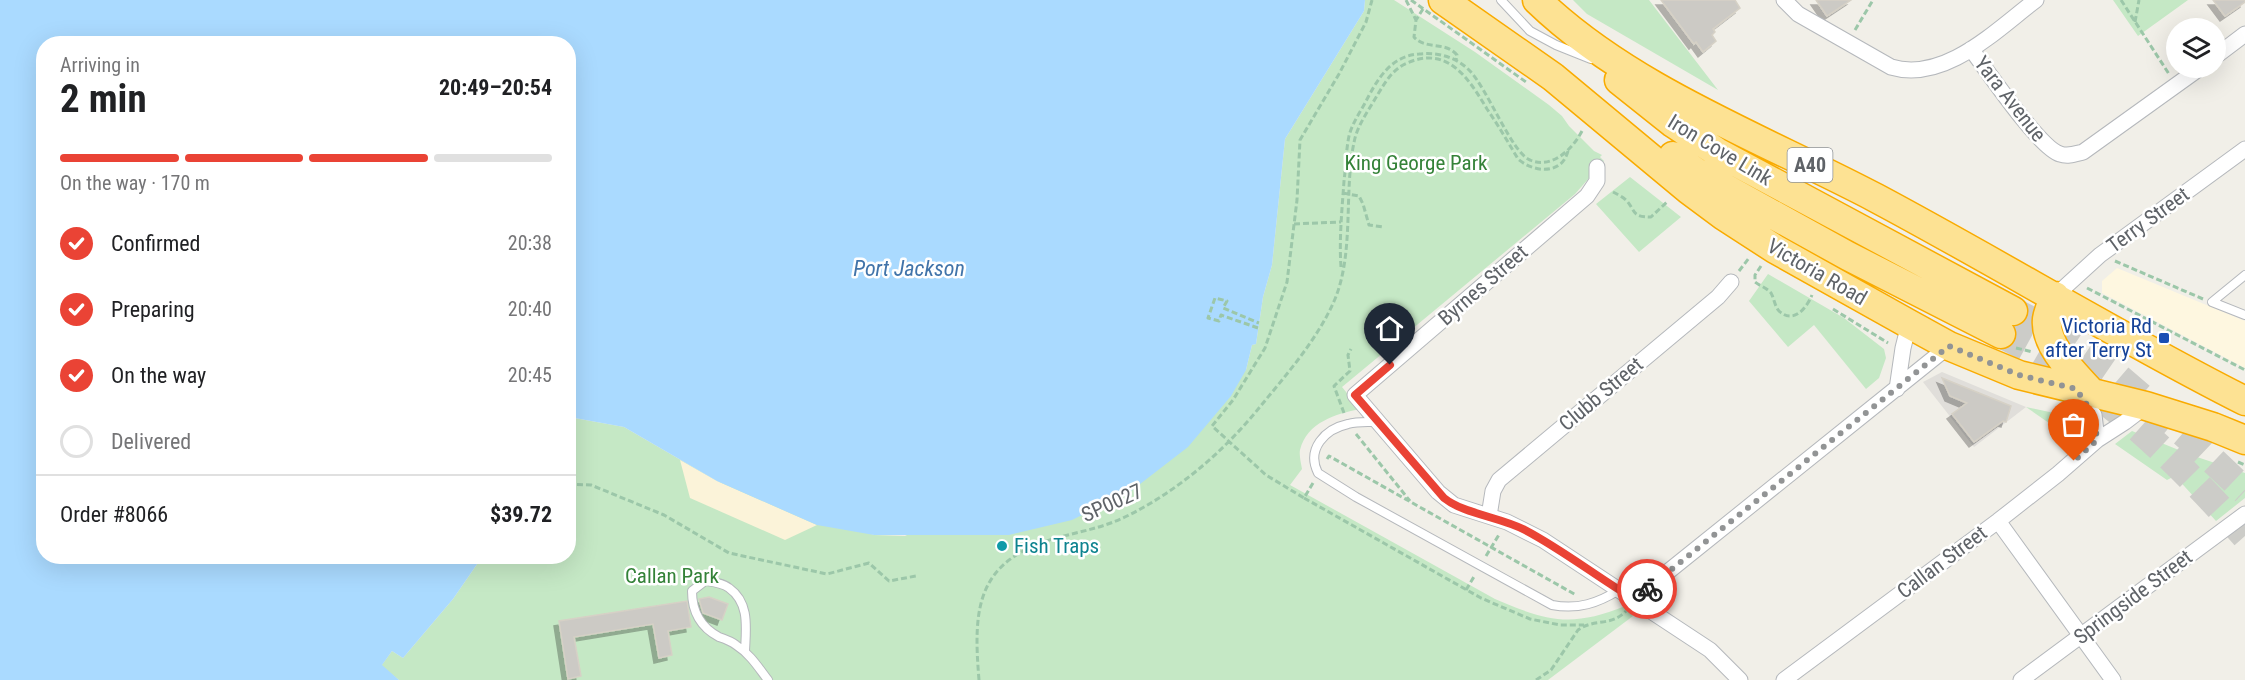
<!DOCTYPE html>
<meta charset="utf-8">
<style>
:root{--surface:#fff;--page:#f6f6f6;--text:#202124;--muted:#757577;--line:#e0e0e0;--accent:#ea4335}
body{margin:0;font-family:"Roboto Condensed",sans-serif;background:var(--page);color:var(--text);height:100vh;display:flex;flex-direction:column;font-size:22px;white-space:nowrap}
*{box-sizing:border-box;margin:0}
p{font-size:20px;color:var(--muted)}
.icon{flex:none;width:33px;height:33px;fill:none;stroke:currentColor;stroke-width:2;stroke-linecap:round;stroke-linejoin:round}
.map{position:relative;flex:1;overflow:hidden}
.drawer{position:absolute;left:36px;top:36px;width:540px;height:528px;display:flex;flex-direction:column;background:var(--surface);border-radius:24px;box-shadow:0 6px 24px #0002}
.drawer>*{flex:none}
.tools{position:absolute;left:2166px;top:18px;display:grid;gap:12px}
.tools a{display:grid;place-items:center;width:60px;height:60px;border-radius:50%;background:var(--surface);box-shadow:0 6px 24px #0002;font-size:30px}
.pin{position:absolute;display:grid;place-items:center;width:51px;height:51px;color:#fff;margin:-62px -26px;border-radius:50% 50% 50% 0;rotate:-45deg;box-shadow:0 0 6px #0007}
.pin .icon{rotate:45deg}
.courier{position:absolute;display:grid;place-items:center;width:60px;height:60px;margin:-30px;border:4px solid #ea4335;border-radius:50%;background:#fff;color:#222;box-shadow:0 2px 8px #0007}
.headline em{font-style:normal;font-weight:700}
.headline div{display:flex;flex-direction:column-reverse}
.headline{display:flex;align-items:center;justify-content:space-between;height:102px;padding:0 24px}
h1{font-size:39px;font-weight:700;line-height:45px}
.bar{display:grid;grid-template-columns:repeat(4,1fr);gap:9px 6px;align-content:center;height:72px;padding:0 24px}
.bar i{height:8px;border-radius:4px;background:var(--line)}
.bar .active{background:var(--accent)}
.bar p{grid-column:span 4}
.line{display:flex;align-items:center;gap:15px;padding:0 24px;border-top:2px solid var(--line)}
.line div{flex:1}
ol{padding:0 24px;list-style:none}
li{display:flex;align-items:center;gap:18px;height:66px}
li p{margin-inline-start:auto}
li .icon{padding:6px;border-radius:50%;background:var(--accent);color:#fff;stroke-width:4}
li:last-child{color:var(--muted)}
li i{width:33px;height:33px;border:3px solid var(--line);border-radius:50%}
.map>svg:first-child{display:block}
</style>
<div class="map">
<svg width="2245" height="680" viewBox="0 0 2245 680">
<defs>
<filter id="shadow"><feDropShadow dx="-5" dy="5" stdDeviation="0" flood-color="#0004"/></filter>
</defs>
<rect width="100%" height="100%" fill="#f1efe8"/>
<!-- commercial -->
<path fill="#fef7e0" d="M2117 268 2245 321V368L2102 293V281Z"/>
<!-- industrial -->
<path fill="#e0deda" d="M1942 372 2026 407 1974 447 1923 382Z"/>
<!-- green -->
<path fill="#c5e8c5" d="M1365 0H1394L1475 52 1549 105 1562 116 1569 126 1594 151 1602 155 1600 157 1604 161 1575 194 1342 387 1360 409C1336 414 1307 422 1300 450 1299 455 1301 463 1302 469L1290 485 1495 599C1546 621 1572 628 1625 606L1633 616 1548 680H399L381 666 392 651 403 658 453 599 482 557 568 556 569 417 624 427 717 481 874 535 905 536 1246 370 1252 345 1256 344 1263 297 1272 265 1285 139 1364 11Z
M1573 0H1649L1718 90 1587 14Z
M2113 0H2188L2138 36Z
M1630 177 1681 217 1639 252 1596 204Z
M1768 274 1844 318 1884 349 1886 358 1879 378 1866 389 1814 325 1788 347 1749 301Z
M2026 407 2073 417 2083 424 2078 443Z
M2132 431 2191 455 2245 473V498L2216 521 2175 476 2167 480 2115 444Z"/>
<!-- sand -->
<path fill="#fbf3d9" d="M680 460 717 481 817 525 785 540 690 498Z"/>
<!-- water -->
<path fill="#aadaff" d="M0 0H1365L1364 11 1285 139 1272 265 1263 297 1256 344 1252 345 1246 370 1231 396 1188 447 1131 491 1072 520 1009 535H874L817 525 717 481 624 427 569 417 568 44H44V556L482 557 453 599 403 658 392 651 382 665 399 680H0Z"/>
<!-- building -->
<path fill="#cccac5" stroke="#d6d1c6" stroke-width="1.5" filter="url(#shadow)" d="M1661 0H1735L1740 8 1713 29 1715 32 1712 35 1716 41 1703 52 1696 42 1694 44Z
M1816 0H1851L1827 16Z
M2213 0H2245V2L2225 16Z
M1942 378 2011 406 2006 422 2003 421 1974 442 1952 414 1967 403 1950 396Z
M709 597 728 604 722 620 703 613 699 599Z
M687 601 691 627 668 631 672 655 659 658 653 624 574 637 581 676 568 679 559 621Z"/>
<g fill="none" stroke-linecap="round" stroke-linejoin="round">
<!-- highway-tunnel -->
<path stroke="#ccccc8" stroke-width="28" stroke-dasharray="28 14" stroke-linecap="butt" d="M2013 311 2056 334 2112 372 2188 437 2245 491
M2001 334C2020 344 2040 354 2057 366 2128 413 2189 473 2245 536"/>
<defs>
<path id="lane" d="M1501 0 1530 31 1556 45 1591 59
M2245 275 2212 302 2245 315
M1377 422C1367 422 1358 421 1348 424 1325 429 1306 449 1318 473L1356 497 1552 605C1578 610 1598 603 1619 590
M745 651C746 628 750 603 729 588 723 583 713 582 705 581L692 591C692 611 700 627 719 637 725 639 731 641 736 645 750 654 758 667 768 680"/>
<path id="street" d="M1784 0 1798 14 1891 67C1945 83 1996 30 2036 0
M1971 49C1987 70 2039 148 2060 154 2068 157 2075 154 2083 152L2200 68
M2216 56 2245 34
M1597 167V181L1587 196 1355 395 1438 492 1454 505 1507 522 1543 540 1710 650 1740 680
M2055 296 2100 255 2245 149
M1897 389 1903 348 1909 324
M2077 391 2094 415 2097 440
M1489 516 1493 491 1499 480 1718 297 1731 282
M1998 521 2113 680
M1634 599 1949 346
M1784 680 1998 521 2058 474 2097 440 2125 422 2146 406
M2021 680 2245 514"/>
<path id="highway" d="M1443 0 1553 77 1689 190 1724 216 1775 249 1909 324 1949 346 2019 375 2146 406 2213 427 2245 440
M1537 0C1629 89 1764 139 1876 198 2000 264 2120 338 2245 401
M1619 80 1673 123 1717 152 2013 311
M1673 156 1696 172 1848 256 2001 334
M2055 296C2052 303 2048 312 2047 319 2044 346 2075 374 2091 392"/>
</defs>
<!-- lane casing -->
<use href="#lane" stroke="#b5b8bc" stroke-width="10"/>
<!-- street casing -->
<use href="#street" stroke="#b5b8bc" stroke-width="17"/>
<!-- highway casing -->
<use href="#highway" stroke="#f9ab00" stroke-width="31"/>
<!-- path -->
<path stroke="#9cc7a9" stroke-width="3" stroke-dasharray="6 3" stroke-linecap="butt" d="M1406 0 1416 20
M2121 0 2169 74
M1423 9 1416 20 1414 37C1425 50 1446 41 1457 55L1456 60
M2135 22 2139 0
M1855 30 1873 0
M1613 192C1617 194 1623 197 1627 201 1636 212 1632 217 1651 217L1668 201
M1343 193 1359 196 1363 204 1369 225 1383 227
M1294 224 1341 222
M2115 261 2203 299
M1761 266 1755 275V282C1760 286 1767 288 1771 293 1774 298 1775 307 1779 311 1794 325 1807 307 1812 295
M1341 267C1339 239 1342 210 1344 181 1346 166 1346 150 1349 136 1352 124 1359 114 1365 103 1377 80 1390 56 1419 54 1438 52 1456 57 1469 70 1488 89 1511 152 1530 160 1552 170 1574 148 1583 129
M1739 271 1749 258
M2087 288 2245 370
M1833 309 1888 343
M1258 328 1221 315 1219 321 1208 318 1215 298 1227 301 1223 308 1259 323
M2016 348 2033 352
M1344 413 1334 386 1350 371 1348 355 1351 349
M1356 434 1410 501
M1327 459 1329 456 1576 595
M2238 462 2245 465
M1313 483 1304 498 1266 475 1212 426 1233 400 1265 348 1287 282 1297 200 1300 140 1339 74 1366 22 1372 0
M568 484 591 485 664 515 729 553 827 574 869 563 889 581 916 576
M1304 498 1481 598 1530 619 1560 625H1584
M1486 556 1500 533
M1466 590 1475 575
M979 680C973 608 976 561 1056 538 1082 531 1107 527 1131 514 1180 489 1224 451 1259 408 1286 375 1318 339 1335 299 1355 250 1343 188 1355 138 1359 123 1370 108 1378 94 1386 81 1393 69 1407 63 1448 45 1469 79 1487 109 1498 125 1508 142 1518 159 1534 173 1562 175 1568 151
M1536 680 1551 670 1578 630C1594 618 1611 627 1626 611"/>
<!-- lane -->
<use href="#lane" stroke="#fff" stroke-width="8"/>
<!-- street -->
<use href="#street" stroke="#fff" stroke-width="15"/>
<!-- highway -->
<use href="#highway" stroke="#fde293" stroke-width="28"/>
<!-- path-bridge -->
<path stroke="#9cc7a9" stroke-width="3" stroke-dasharray="6 3" stroke-linecap="butt" d="M1411 0 1526 82"/>
</g>
<g fill="none" stroke-linecap="round" stroke-linejoin="round">
<!-- done -->
<path stroke="#929495" stroke-width="6" stroke-dasharray="0 10.8" d="M1647 589 1949 346 2019 375 2076 389 2094 415 2097 440 2074 461"/>
<!-- route -->
<path stroke="#ea4335" stroke-width="8" d="M1390 365 1355 395 1444 498C1464 514 1500 517 1525 530 1563 550 1597 577 1634 599L1647 589"/>
</g>
<!-- markers -->
<rect fill="#1a4fb4" stroke="#fff" stroke-width="2" x="2158" y="332" width="12" height="12" rx="3"/>
<circle fill="#0f9aa8" stroke="#fff" stroke-width="2" cx="1002" cy="546" r="6"/>
<g text-anchor="middle" dominant-baseline="central" stroke-width="5" stroke-linejoin="round" paint-order="stroke">
<!-- shield labels -->
<rect fill="#fff" stroke="#8f9295" stroke-width="1.5" x="1787.5" y="148" width="45" height="34" rx="4.5"/>
<g font-size="20" font-weight="bold" fill="#5f6368">
<text x="1810" y="165">A40</text>
</g>
<!-- street labels -->
<g font-size="21" fill="#5f6368" stroke="#fff">
<text transform="translate(2010 99) rotate(52)">Yara Avenue</text>
<text transform="translate(1720 150) rotate(31)">Iron Cove Link</text>
<text transform="translate(2148 220) rotate(-36)">Terry Street</text>
<text transform="translate(1817 272) rotate(30)">Victoria Road</text>
<text transform="translate(1483 285) rotate(-41)">Byrnes Street</text>
<text transform="translate(1601 394) rotate(-40)">Clubb Street</text>
<text transform="translate(1112 503) rotate(-24)">SP0027</text>
<text transform="translate(1942 562) rotate(-37)">Callan Street</text>
<text transform="translate(2133 597) rotate(-37)">Springside Street</text>
</g>
<!-- park labels -->
<g font-size="21" fill="#348238" stroke="#fff">
<text x="1416" y="163">King George Park</text>
<text x="672" y="576">Callan Park</text>
</g>
<!-- transit labels -->
<g font-size="21" fill="#164399" stroke="#fff" text-anchor="end">
<text x="2152" y="326">Victoria Rd<tspan x="2152" dy="24">after Terry St</tspan></text>
</g>
<!-- culture labels -->
<g font-size="21" fill="#0d838f" stroke="#fff" text-anchor="start">
<text x="1014" y="546">Fish Traps</text>
</g>
<!-- water labels -->
<g font-size="22" font-style="italic" fill="#4174aa" stroke="#fff">
<text x="909" y="268">Port Jackson</text>
</g>
</g>
</svg>
<div class="tools">
<a><svg class="icon" aria-label="layers" viewBox="0 0 24 24"><path d="M12 4l9 5-9 5-9-5zM3 14l9 5 9-5"/></svg></a>
</div>
<div class="pin" style="left:2074px;top:461px;background:#ea580c"><svg class="icon" aria-label="bag" viewBox="0 0 24 24"><path d="M5 8h14l-1 12H6zM9 8a3 3 0 0 1 6 0"/></svg></div>
<div class="pin" style="left:1390px;top:365px;background:#1f2937"><svg class="icon" aria-label="home" viewBox="0 0 24 24"><path d="M3 11l9-7 9 7M6 9v11h12V9"/></svg></div>
<div class="courier" style="left:1647px;top:589px"><svg class="icon" aria-label="bike" viewBox="0 0 24 24"><circle cx="6" cy="16" r="4"/><circle cx="18" cy="16" r="4"/><path d="M6 16l4-8h5l3 8M10 8l3 8H6M13 5h3"/></svg></div>
<section class="drawer">
<div class="headline"><div><h1>2 min</h1><p>Arriving in</p></div><em>20:49–20:54</em></div>
<div class="bar"><i class="active"></i><i class="active"></i><i class="active"></i><i></i><p>On the way · 170 m</p></div>
<ol>
<li><svg class="icon" aria-label="check" viewBox="0 0 24 24"><path d="M5 12l5 5 9-10"/></svg>Confirmed<p>20:38</p></li>
<li><svg class="icon" aria-label="check" viewBox="0 0 24 24"><path d="M5 12l5 5 9-10"/></svg>Preparing<p>20:40</p></li>
<li><svg class="icon" aria-label="check" viewBox="0 0 24 24"><path d="M5 12l5 5 9-10"/></svg>On the way<p>20:45</p></li>
<li><i></i>Delivered</li>
</ol>
<div class="line" style="height:78px"><div>Order #8066</div><b>$39.72</b></div>
</section>
</div>
